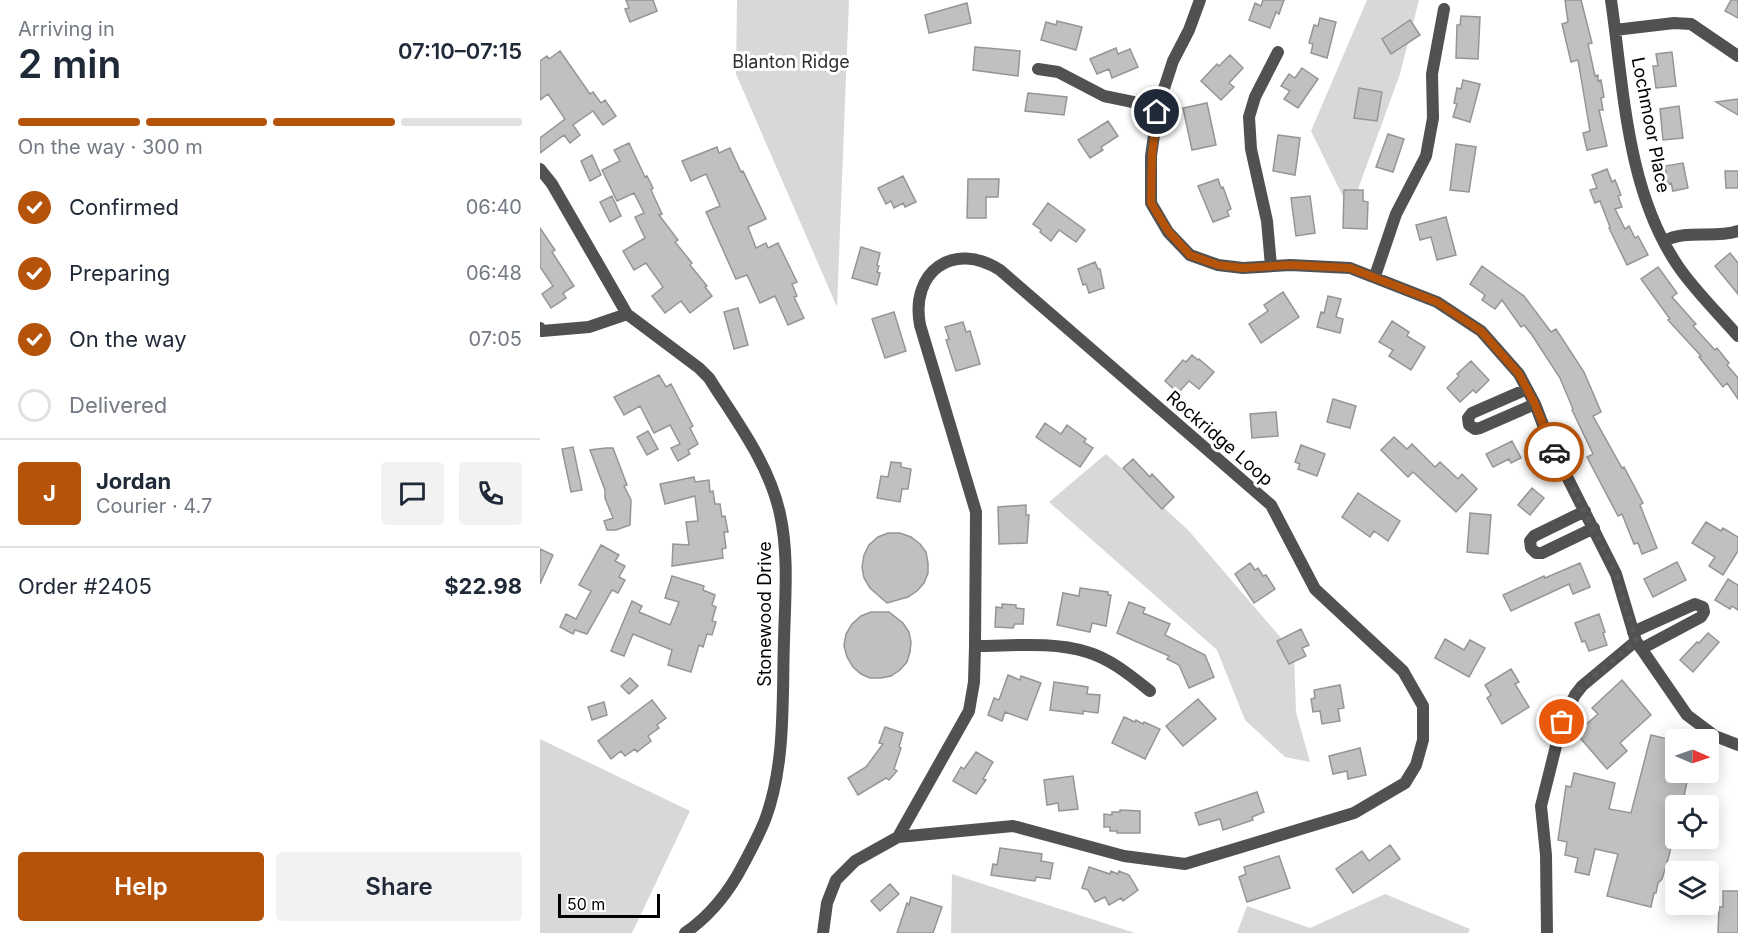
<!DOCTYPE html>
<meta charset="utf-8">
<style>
:root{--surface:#fff;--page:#f2f2f3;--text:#1f2937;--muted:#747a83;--line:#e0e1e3;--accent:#b45309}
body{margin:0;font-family:Inter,sans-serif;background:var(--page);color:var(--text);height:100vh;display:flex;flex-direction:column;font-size:22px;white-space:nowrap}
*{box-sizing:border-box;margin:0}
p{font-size:20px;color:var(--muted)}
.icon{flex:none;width:33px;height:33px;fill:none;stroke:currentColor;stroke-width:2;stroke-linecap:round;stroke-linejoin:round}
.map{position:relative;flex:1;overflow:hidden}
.side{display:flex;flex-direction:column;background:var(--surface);width:540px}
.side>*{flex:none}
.needle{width:39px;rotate:92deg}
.buttons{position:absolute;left:1125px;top:729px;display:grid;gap:12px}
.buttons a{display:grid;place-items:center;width:54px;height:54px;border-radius:6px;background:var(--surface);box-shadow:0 3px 15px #0003;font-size:30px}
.scale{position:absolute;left:18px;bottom:15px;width:102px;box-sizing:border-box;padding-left:6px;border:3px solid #000;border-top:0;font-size:16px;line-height:21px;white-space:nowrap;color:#000;-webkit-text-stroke:4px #fff;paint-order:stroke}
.pin{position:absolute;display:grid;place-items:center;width:51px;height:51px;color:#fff;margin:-26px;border:3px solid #fff;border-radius:50%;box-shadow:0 2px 6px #0007}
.courier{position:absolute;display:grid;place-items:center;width:60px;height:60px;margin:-30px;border:4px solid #b45309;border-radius:50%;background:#fff;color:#222;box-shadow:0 2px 8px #0007}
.summary em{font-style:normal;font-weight:600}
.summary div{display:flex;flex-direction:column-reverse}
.summary{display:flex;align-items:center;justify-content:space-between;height:102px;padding:0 18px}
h1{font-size:39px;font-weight:600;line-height:45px}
.bar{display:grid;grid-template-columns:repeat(4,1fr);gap:9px 6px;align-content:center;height:72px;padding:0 18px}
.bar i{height:8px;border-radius:4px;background:var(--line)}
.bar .current{background:var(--accent)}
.bar p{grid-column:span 4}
.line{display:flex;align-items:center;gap:15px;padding:0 18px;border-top:2px solid var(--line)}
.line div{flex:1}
.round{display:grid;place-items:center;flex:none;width:63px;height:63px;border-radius:6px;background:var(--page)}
ol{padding:0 18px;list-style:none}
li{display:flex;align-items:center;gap:18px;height:66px}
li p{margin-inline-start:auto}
li .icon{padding:6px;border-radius:50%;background:var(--accent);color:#fff;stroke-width:4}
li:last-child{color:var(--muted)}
li i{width:33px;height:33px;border:3px solid var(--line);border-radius:50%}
.button{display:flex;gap:12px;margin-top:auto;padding:12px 18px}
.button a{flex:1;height:69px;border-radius:6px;background:var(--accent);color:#fff;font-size:24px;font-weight:600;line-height:69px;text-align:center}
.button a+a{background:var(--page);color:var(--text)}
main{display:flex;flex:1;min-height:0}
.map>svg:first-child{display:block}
</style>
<main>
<section class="side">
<div class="summary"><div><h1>2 min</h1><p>Arriving in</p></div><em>07:10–07:15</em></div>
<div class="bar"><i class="current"></i><i class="current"></i><i class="current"></i><i></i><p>On the way · 300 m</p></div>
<ol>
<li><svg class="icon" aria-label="check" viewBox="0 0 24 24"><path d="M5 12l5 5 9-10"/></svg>Confirmed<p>06:40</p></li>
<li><svg class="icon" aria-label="check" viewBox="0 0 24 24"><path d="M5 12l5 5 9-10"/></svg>Preparing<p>06:48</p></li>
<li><svg class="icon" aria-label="check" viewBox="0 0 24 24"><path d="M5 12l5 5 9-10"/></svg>On the way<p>07:05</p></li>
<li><i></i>Delivered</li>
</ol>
<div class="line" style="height:108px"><b class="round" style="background:var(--accent);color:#fff">J</b><div><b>Jordan</b><p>Courier · 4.7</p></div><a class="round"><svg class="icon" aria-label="chat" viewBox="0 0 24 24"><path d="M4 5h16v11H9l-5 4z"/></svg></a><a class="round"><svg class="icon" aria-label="phone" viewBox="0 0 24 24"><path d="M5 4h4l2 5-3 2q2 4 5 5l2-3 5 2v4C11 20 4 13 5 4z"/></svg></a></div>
<div class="line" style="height:78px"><div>Order #2405</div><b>$22.98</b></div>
<div class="button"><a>Help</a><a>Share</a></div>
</section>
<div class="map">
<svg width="1198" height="933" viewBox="0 0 1198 933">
<rect width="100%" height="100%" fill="#fff"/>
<!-- green -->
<path fill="#d8d8d8" d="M197 0H309L297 307 196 74Z
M827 0H879L860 74 810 211 771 131Z
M566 454 649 531 754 653 756 712 770 762 745 757 705 720 677 650 509 502Z
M0 739 150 811 92 933H0Z
M412 874 595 933H411Z
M845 894 930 929 928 933H697L707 906 770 928Z"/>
<!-- building -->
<path fill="#c0c0c0" stroke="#959595" stroke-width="1.5" d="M86 0H113L117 11 90 22 85 9 89 8Z
M723 0H744L739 14 736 12 730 28 709 20 715 3 721 6Z
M1025 0H1041L1052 43 1048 44 1055 76 1058 75V81L1061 80 1064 97 1061 98 1063 110H1059L1067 146 1047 150 1043 133 1050 131 1038 60 1031 62 1022 24 1028 22Z
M1191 0H1198V18L1185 11Z
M427 3 431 23 389 33 385 15Z
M921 16 940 17 938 59 916 58 917 25H920Z
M780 18 796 22 787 58 771 53 773 44 769 43 774 25 778 26Z
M870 20 880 35 851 54 842 39Z
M517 21 542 27 536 50 501 40 506 22 516 25Z
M435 47 480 51 478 76 433 70Z
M576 48 578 54 590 49 598 67 572 78 569 69 557 74 550 59Z
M20 51 50 94 53 92 61 103 65 100 76 116 63 125 53 111 33 125 40 135 30 143 24 135 0 153V138L25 119 8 94 0 100V61L7 56 9 59Z
M1132 52 1136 86 1116 88 1113 66H1118L1116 54Z
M690 55 703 68 689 83 694 87 681 100 661 81 677 64 679 66Z
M762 68 778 79 758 108 744 99 750 91 741 86 749 74 755 78Z
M923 80 940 84 930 122 913 117 917 104 914 103 917 88 921 89Z
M819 88 842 92 837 121 814 118Z
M488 93 527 97 524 115 485 111Z
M1198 99V115L1176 102Z
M667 103 676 145 652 150 643 108Z
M1139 106 1143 138 1123 140 1120 109Z
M568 121 578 136 561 147 563 150 550 158 538 140Z
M848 134 864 139 853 172 836 167Z
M738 135 760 138 755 175 733 171Z
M89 143 105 177 107 176 113 188 111 190 122 214 119 215 138 240 135 242 152 263 150 265 167 286 165 287 172 296 150 313 141 301 125 313 112 296 123 287 106 263 94 270 83 251 105 238 95 217 104 213 94 193 77 201 62 170 80 161 74 150Z
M916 144 936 147 929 192 910 190Z
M177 147 179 153 190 148 201 172 203 171 226 219 208 227 216 248 226 243 228 248 238 243 257 282 252 284 257 296 254 297 264 318 248 325 235 296 220 303 207 275 196 279 166 212 180 206 166 174 151 181 142 161Z
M52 155 61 175 50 181 41 161Z
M1143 163 1148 188 1133 191 1131 183 1128 184 1125 166Z
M1067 169 1072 182 1075 180 1081 195 1078 196 1082 207 1075 209 1085 229 1089 226 1095 238 1098 236 1108 255 1087 265 1069 228 1070 227 1060 201 1055 203 1050 190 1057 188 1052 175Z
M1185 171H1198V188H1186Z
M363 176 376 202 365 207 363 203 354 208 351 201 346 204 338 188Z
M428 179H459L458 197H446V218H427Z
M678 179 681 188 683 187 691 209 687 211 689 216 673 222 658 186Z
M804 190H823V201L828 202 827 229 803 228Z
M72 196 81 216 70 222 60 202Z
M770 196 775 233 756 236 751 198Z
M508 203 545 230 536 242 519 230 511 241 500 232 501 230 493 224Z
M906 217 916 255 897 260 891 237 880 240 876 225Z
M0 228 15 250 12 252 34 286 23 293 26 298 11 308 2 294 13 286 0 267Z
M321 247 340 253 337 265 339 266 337 272 340 273 337 285 312 278Z
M1190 253 1198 263V294L1175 266Z
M555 262 558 269H560L564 288 549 293 546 284 543 285 538 269Z
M942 266 984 296 1011 332 1016 329 1044 372 1061 412 1053 416 1082 468 1084 467 1103 503 1100 505 1117 548 1102 554 1098 543 1094 544 1082 514 1078 516 1047 457 1053 454 1032 410 1033 409 1020 378 992 335 984 325 981 327 962 300 955 309 942 300 945 295 930 284Z
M1118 267 1137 293 1132 297 1156 324 1153 326 1175 350 1177 348 1189 363 1187 365 1198 378V399L1187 383 1183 387 1159 357 1161 356 1128 320 1130 319 1101 279Z
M743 292 759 317 721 343 709 324 728 311 724 305Z
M788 296 801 299 796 317 803 319 800 333 777 327 781 312 784 313Z
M198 308 208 345 194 349 184 312Z
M354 312 366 351 345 358 332 319Z
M852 321 869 332 867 336 885 347 871 370 849 356 853 350 839 342Z
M423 322 426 332 430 331 440 364 416 371 406 340 409 339 405 327Z
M652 355 658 360 659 359 674 372 659 389 649 381 638 393 625 381 643 360 646 362Z
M931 361 949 380 936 393 933 390 920 402 907 388 919 376 917 374Z
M119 375 126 387 131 384 153 426 150 428 158 444 148 450 150 454 138 461 131 448 140 444 130 425 114 433 100 406 84 415 74 397Z
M793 399 816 406 810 428 787 422Z
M736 412 738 436 712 438 710 414Z
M505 423 521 434 527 425 546 439 544 442 553 448 540 467 496 437Z
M108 431 118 449 107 455 97 437Z
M854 437 867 449 872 444 895 467 900 462 918 479 922 474 937 489 916 512 873 472 868 477 841 450Z
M972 441 981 458 971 463 969 459 953 467 946 454Z
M761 445 785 454 777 476 758 469 760 464 755 462Z
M33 447 42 490 31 492 22 449Z
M66 448H73L87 485 84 486 91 500 90 525 76 530H67L64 521 73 518 65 498V490L50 450Z
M593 459 610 477 612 474 634 497 622 509 583 468Z
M351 462 361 463V467L371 469 368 489H362L360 502 337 498 341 476 348 477Z
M154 477 155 482 169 480 170 492 173 491 175 504H180L182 517 185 516 188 532H184L186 548 182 549 183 558 132 566 133 544 149 545 146 522 158 521 155 496 125 504 120 484Z
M992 488 1004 498 990 515 978 505Z
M818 493 860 521 848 541 834 531 830 537 802 517Z
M486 505V515H489L487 543 459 544 458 507Z
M930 513 951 515 948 554 927 552Z
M1166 522 1181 531 1183 528 1198 537V551L1183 575 1169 566 1175 557 1152 543Z
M348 533H360L371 537 380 544 386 552 388 563V573L384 583 377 591 368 597 347 603 330 588 324 578 322 567 324 555 329 545 338 537Z
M61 545 79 555 75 561 85 566 79 577 85 580 78 593 72 590 47 634 35 630 33 634 20 627 26 614 36 619 51 591 39 585Z
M0 549 13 555 0 584Z
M1137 562 1146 580 1113 597 1104 579Z
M710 563 715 570 718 568 723 576 726 575 735 589 714 603 695 574Z
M1040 563 1050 587 1033 594 1029 584 971 611 963 595 1004 576 1005 578Z
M132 576 164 586 163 590 175 595 172 605 176 607 172 621 176 622 172 635 167 634 163 647 159 645 151 672 128 665 132 650 93 634 84 656 71 651 92 601 102 606 99 612 130 625 139 602 125 598Z
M1188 579 1198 585V610L1192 606 1190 609 1175 600Z
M540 588 568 592V595H571L566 626 552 623 550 632 517 625 523 593 539 596Z
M589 602 605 608 603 613 630 624 625 635 665 655 674 677 649 688 639 665 627 659 629 656 577 633Z
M462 604 476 605V608L484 609 483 624H475L473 628 455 627 456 607 462 608Z
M331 612H349L363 623 369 632 371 642 370 652 367 662 360 670 351 676 341 678H330L321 674 313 667 307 657 304 646 306 634 312 624 321 616Z
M1059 614 1065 632 1063 633 1067 645 1049 651 1045 641 1042 642 1035 623Z
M761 629 769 645 762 648 766 656 749 664 737 641Z
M1168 633 1179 642 1153 672 1140 660 1157 642 1159 643Z
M905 639 924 650 930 640 945 648 929 677 895 658Z
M971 669 979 682 975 684 989 707 962 724 947 698 951 695 945 685Z
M468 675 480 680 481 676 501 683 487 720 465 712 462 721 448 715 454 698 459 700Z
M90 678 98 686 89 694 81 686Z
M1082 680 1111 715 1080 743 1087 751 1067 769 1036 733 1058 714 1052 708Z
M514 682 548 687 547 694 560 695 558 713 543 711V714L510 710Z
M800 685 804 708 798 709 800 721 782 724 780 711 773 712 771 699 775 698 774 690Z
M658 699 676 719 643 746 626 726Z
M112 700 126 718 117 725 119 728 108 736 111 741 97 752 95 749 85 756 81 751 71 759 58 741Z
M64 702 67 715 52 720 48 707Z
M584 717 595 722 596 720 603 724 604 722 620 729 605 759 572 743Z
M345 727 363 733 359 747 361 748 354 769 357 771 349 780 346 778 318 795 308 778 326 767 343 744 339 743Z
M1111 735 1136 741V772H1149L1143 801 1141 800 1140 806H1136V823L1129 856 1122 879 1118 883 1116 893H1114L1111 907 1067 896 1078 854 1055 849 1049 875 1035 872 1038 858 1025 855 1027 842 1018 840 1026 786 1031 787 1034 773 1075 783 1069 809 1091 813Z
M820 748 826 775 808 779 807 771 793 774 789 756Z
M436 752 453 762 443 779 446 780 436 794 413 781 421 767 424 769Z
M533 776 538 809 519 811 518 803 507 805 504 780Z
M717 792 724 812 712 817 713 820 683 830 680 819 659 825 655 813Z
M580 810 600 811V833H577V831H570V827H564V814L572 815V812H580Z
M850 845 860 859 813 893 796 869 822 851 829 861Z
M460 848 502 854 501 861 513 863 510 879 496 877 495 881 451 875 453 864 457 865Z
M739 856 750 888 707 902 699 877 706 874 704 867Z
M549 867 570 874 571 871 578 874 579 871 589 875 598 890 583 901 581 898 569 905 565 897 555 902 548 890 542 888Z
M350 884 359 894 340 911 331 901Z
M1183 891H1198V933H1178L1179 907H1183Z
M371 897 402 907 393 933H357L367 903 369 905Z"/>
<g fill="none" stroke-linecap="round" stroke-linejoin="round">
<!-- street -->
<path stroke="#515151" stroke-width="12" d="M660 0 649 30 633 61 618 107 611 156V203L628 232 650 255 678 265 703 268 750 265 810 268 897 302 941 331 979 374 995 404 1010 443 1076 574 1096 641 1147 715 1175 736 1198 745
M1071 0C1084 89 1086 189 1138 266 1155 291 1178 313 1198 336
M1075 30 1134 23 1151 24 1198 56
M498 69 518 72 564 96 593 102 617 112
M0 169 12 184 87 314 159 368 169 378C196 421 229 463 240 514 249 555 245 598 244 640 242 699 246 764 225 820 219 835 211 850 203 865 189 892 171 915 145 933
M1124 241C1147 229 1174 239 1198 231
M731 266 727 221 711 149 709 117 715 97 738 52
M835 276 856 214 886 156 893 118 892 74 904 9
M0 328 2 331 49 327 87 314
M987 389 932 413 928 418 929 425 935 429 940 428 995 404
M1045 511 994 536 990 541 991 548 996 553H1002L1054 528
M1093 632 1155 604 1163 607 1164 612 1161 617 1101 649
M435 646C472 646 512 641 547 652 571 659 591 676 610 691
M283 933 287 903 296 880 315 861 358 837 473 826 584 856 645 864 814 813 865 783 876 765 883 740V706L863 671 775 589 731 505 460 270C413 240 370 272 380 325L436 512 435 646 434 682 429 711 358 837
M1007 933 1006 855 1001 806 1022 722 1035 695 1042 686 1096 641"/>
</g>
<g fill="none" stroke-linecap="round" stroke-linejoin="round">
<!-- done -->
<path stroke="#595959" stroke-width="6" stroke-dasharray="0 10.8" d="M1014 452 1076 574 1096 641 1042 686 1035 695 1022 722"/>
<!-- route -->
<path stroke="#b45309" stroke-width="8" d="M617 112 612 156 611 203 628 231 650 255 678 265 703 268 750 265 810 268 897 302 941 331 979 374 995 404 1014 452"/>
</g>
<g text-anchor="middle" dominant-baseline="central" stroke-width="6" stroke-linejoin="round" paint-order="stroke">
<!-- park labels -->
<g font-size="18" fill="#2f2f2f" stroke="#fff">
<text x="251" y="61">Blanton Ridge</text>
</g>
<!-- street labels -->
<g font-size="18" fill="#000" stroke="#fff">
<text transform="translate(1111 125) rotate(79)">Lochmoor Place</text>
<text transform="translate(680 438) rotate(41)">Rockridge Loop</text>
<text transform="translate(224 614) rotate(-90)">Stonewood Drive</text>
</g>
</g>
</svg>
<div class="buttons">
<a><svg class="needle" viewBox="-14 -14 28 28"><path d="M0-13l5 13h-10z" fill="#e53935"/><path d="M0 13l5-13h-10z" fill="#747a83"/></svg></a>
<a><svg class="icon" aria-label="locate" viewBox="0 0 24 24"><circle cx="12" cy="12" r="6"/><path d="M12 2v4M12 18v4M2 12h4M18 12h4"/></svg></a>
<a><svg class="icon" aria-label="layers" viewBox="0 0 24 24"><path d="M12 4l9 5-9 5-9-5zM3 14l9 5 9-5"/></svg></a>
</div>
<div class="scale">50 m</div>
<div class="pin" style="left:1022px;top:722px;background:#ea580c"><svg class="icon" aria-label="bag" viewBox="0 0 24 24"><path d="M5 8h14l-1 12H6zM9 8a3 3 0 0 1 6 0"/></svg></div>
<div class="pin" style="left:617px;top:112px;background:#1f2937"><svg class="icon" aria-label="home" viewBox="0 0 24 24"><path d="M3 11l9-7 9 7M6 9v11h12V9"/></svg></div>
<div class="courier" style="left:1014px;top:452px"><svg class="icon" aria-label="car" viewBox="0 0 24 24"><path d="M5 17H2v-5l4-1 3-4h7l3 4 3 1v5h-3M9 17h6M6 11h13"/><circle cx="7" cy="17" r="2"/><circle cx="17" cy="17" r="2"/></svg></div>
</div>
</main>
